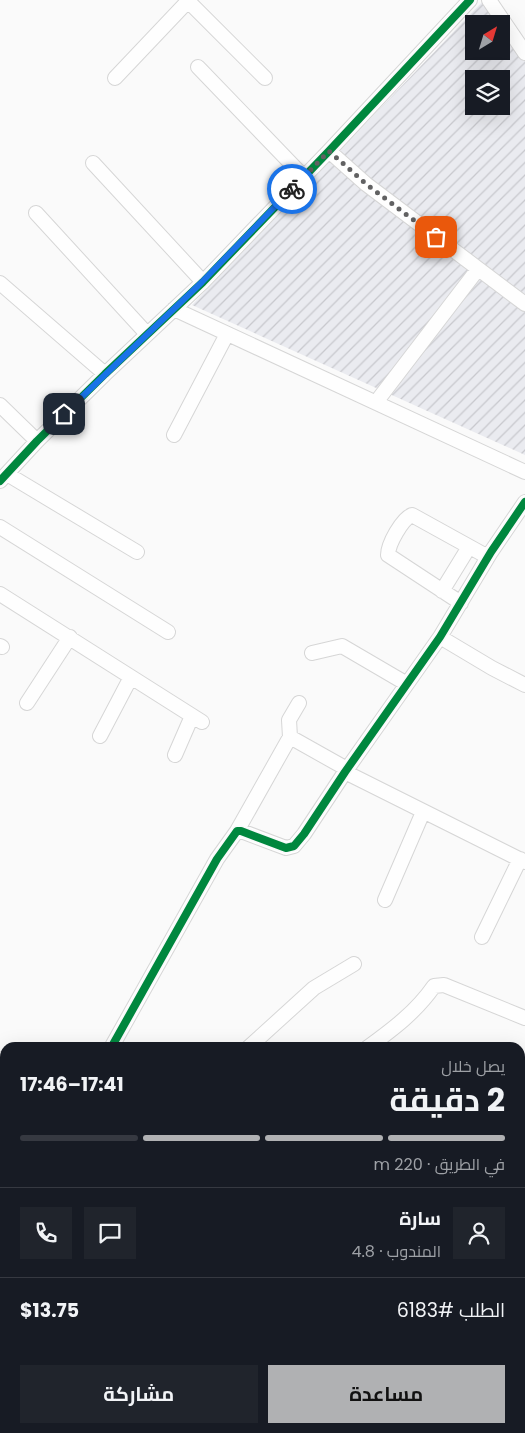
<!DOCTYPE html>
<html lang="ar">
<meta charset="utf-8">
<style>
:root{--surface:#171b24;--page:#20242c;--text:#f1f3f6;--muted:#9ea1a6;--line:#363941;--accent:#b0b1b3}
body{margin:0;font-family:Poppins,Cairo,sans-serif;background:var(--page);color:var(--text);direction:rtl;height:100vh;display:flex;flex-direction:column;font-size:19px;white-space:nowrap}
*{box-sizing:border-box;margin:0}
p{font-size:16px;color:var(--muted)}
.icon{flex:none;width:28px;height:28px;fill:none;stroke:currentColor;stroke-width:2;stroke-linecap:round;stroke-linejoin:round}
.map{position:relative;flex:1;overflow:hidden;direction:ltr}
.details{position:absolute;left:0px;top:1042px;width:525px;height:391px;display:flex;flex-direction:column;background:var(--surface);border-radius:15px 15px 0 0;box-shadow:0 5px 20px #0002;direction:rtl}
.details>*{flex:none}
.needle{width:32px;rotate:38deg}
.tools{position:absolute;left:465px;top:15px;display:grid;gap:10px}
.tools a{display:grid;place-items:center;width:45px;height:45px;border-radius:0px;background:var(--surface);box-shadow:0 5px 20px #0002;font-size:25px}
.pin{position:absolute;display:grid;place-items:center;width:42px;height:42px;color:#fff;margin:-21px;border-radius:10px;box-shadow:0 2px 8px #0006}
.courier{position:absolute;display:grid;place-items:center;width:50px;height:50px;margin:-25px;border:4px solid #1a73e8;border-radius:50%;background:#fff;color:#222;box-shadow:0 1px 6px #0007}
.headline em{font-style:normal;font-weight:700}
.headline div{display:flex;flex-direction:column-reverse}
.headline{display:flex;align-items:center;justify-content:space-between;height:85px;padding:0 20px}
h1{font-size:32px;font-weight:700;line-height:38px}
.bar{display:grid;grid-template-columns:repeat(4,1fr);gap:8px 5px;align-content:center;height:60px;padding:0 20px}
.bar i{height:6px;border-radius:4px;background:var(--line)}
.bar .active{background:var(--accent)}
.bar p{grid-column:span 4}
.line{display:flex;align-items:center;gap:12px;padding:0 20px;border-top:1px solid var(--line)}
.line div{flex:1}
.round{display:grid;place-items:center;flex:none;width:52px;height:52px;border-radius:0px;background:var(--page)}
.cta{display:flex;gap:10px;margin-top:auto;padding:10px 20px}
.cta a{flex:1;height:58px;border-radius:0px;background:var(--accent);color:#111;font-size:20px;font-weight:700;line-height:58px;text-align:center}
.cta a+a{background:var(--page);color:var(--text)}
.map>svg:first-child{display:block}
</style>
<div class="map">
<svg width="525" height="1433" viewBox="0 0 525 1433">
<defs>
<pattern id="industrial-furrows" width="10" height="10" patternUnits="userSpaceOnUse" patternTransform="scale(1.25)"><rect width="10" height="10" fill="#eaebf0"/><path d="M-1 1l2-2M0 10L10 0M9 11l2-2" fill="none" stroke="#c8c8cd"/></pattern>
</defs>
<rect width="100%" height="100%" fill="#fafafa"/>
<!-- industrial -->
<path fill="url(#industrial-furrows)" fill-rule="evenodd" d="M484 0H486L525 58V455L192 305ZM474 24H501V51H474ZM474 79H501V106H474Z"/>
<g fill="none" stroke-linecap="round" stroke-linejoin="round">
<defs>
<path id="minor" d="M489 0 525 53
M188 1 265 78
M198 67 304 177
M115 78 189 0
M329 151 366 184 525 304
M93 163 203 282
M36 213 147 334
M0 283 105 374
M174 309 525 472
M380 397 478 269
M0 405 37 441
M174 435 227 334
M7 474 137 552
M0 481 37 441 105 374 203 282 329 151 470 0
M0 527 168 632
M442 591 469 547
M0 594 202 722
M461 603 388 555C388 544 402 519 412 515L488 557
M440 637 492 668 525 685
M0 646 2 647
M312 653 342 646 407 684
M27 703 70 637
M100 736 131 677
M290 737 289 720 299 703
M175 755 192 716
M345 772 525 862
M237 831 290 737 347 769
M385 900 423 812
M482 937 520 859
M111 1048 217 859 237 831H241L286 848 294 846 304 834 345 772 440 637 491 552 525 502
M248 1048 314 988 354 964
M367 1048C393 1029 416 1012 434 986L444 985 525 1018
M0 1059 5 1063
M520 1107H525
M520 1240 525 1237
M0 1380 5 1381
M520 1391 525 1388
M73 1429 77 1433
M57 1433 58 1429
M163 1433 170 1429"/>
</defs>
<!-- minor casing -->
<use href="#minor" stroke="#d6d6d6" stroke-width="16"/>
<!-- minor -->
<use href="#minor" stroke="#fefefe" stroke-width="14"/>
<defs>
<path id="cycleway" d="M0 481 37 441 105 374 203 282 329 151 470 0
M111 1048 217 859 237 831H241L286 848 294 846 304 834 345 772 440 637 491 552 525 502"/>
</defs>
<!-- cycleway casing -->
<use href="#cycleway" stroke="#f9fafb" stroke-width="11"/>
<!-- cycleway -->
<use href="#cycleway" stroke="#00873e" stroke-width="8"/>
</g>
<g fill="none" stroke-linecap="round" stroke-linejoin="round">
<!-- done -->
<path stroke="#616162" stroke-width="5" stroke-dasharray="0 9" d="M292 189 329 151 366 184 436 237"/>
<!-- route -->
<path stroke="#1a73e8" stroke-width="6" d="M64 414 202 282 292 189"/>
</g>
</svg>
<div class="tools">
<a><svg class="needle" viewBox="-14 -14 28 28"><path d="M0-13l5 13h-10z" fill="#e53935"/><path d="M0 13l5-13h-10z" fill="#9ea1a6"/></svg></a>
<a><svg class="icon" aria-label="layers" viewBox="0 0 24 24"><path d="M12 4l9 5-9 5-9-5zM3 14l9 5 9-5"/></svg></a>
</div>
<div class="pin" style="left:436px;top:237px;background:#ea580c"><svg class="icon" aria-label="bag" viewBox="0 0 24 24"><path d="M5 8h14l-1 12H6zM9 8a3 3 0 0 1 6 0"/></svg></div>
<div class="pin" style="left:64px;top:414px;background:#1f2937"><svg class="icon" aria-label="home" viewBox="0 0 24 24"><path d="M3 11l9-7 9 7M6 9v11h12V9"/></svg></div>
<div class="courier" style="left:292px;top:189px"><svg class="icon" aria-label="bike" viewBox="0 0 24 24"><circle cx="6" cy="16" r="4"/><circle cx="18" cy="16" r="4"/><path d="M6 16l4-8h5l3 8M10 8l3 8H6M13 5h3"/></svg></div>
<section class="details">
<div class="headline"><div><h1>2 دقيقة</h1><p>يصل خلال</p></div><em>17:41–17:46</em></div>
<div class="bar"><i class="active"></i><i class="active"></i><i class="active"></i><i></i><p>في الطريق · 220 m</p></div>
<div class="line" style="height:90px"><a class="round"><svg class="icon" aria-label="person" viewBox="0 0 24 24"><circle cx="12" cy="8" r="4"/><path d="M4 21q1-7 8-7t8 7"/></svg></a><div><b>سارة</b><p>المندوب · 4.8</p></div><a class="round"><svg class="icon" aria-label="chat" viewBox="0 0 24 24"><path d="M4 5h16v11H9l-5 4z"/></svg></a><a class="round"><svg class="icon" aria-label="phone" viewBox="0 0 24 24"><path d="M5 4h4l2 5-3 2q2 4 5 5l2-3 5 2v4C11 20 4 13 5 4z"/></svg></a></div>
<div class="line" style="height:65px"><div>الطلب #6183</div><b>$13.75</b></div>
<div class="cta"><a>مساعدة</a><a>مشاركة</a></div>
</section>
</div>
